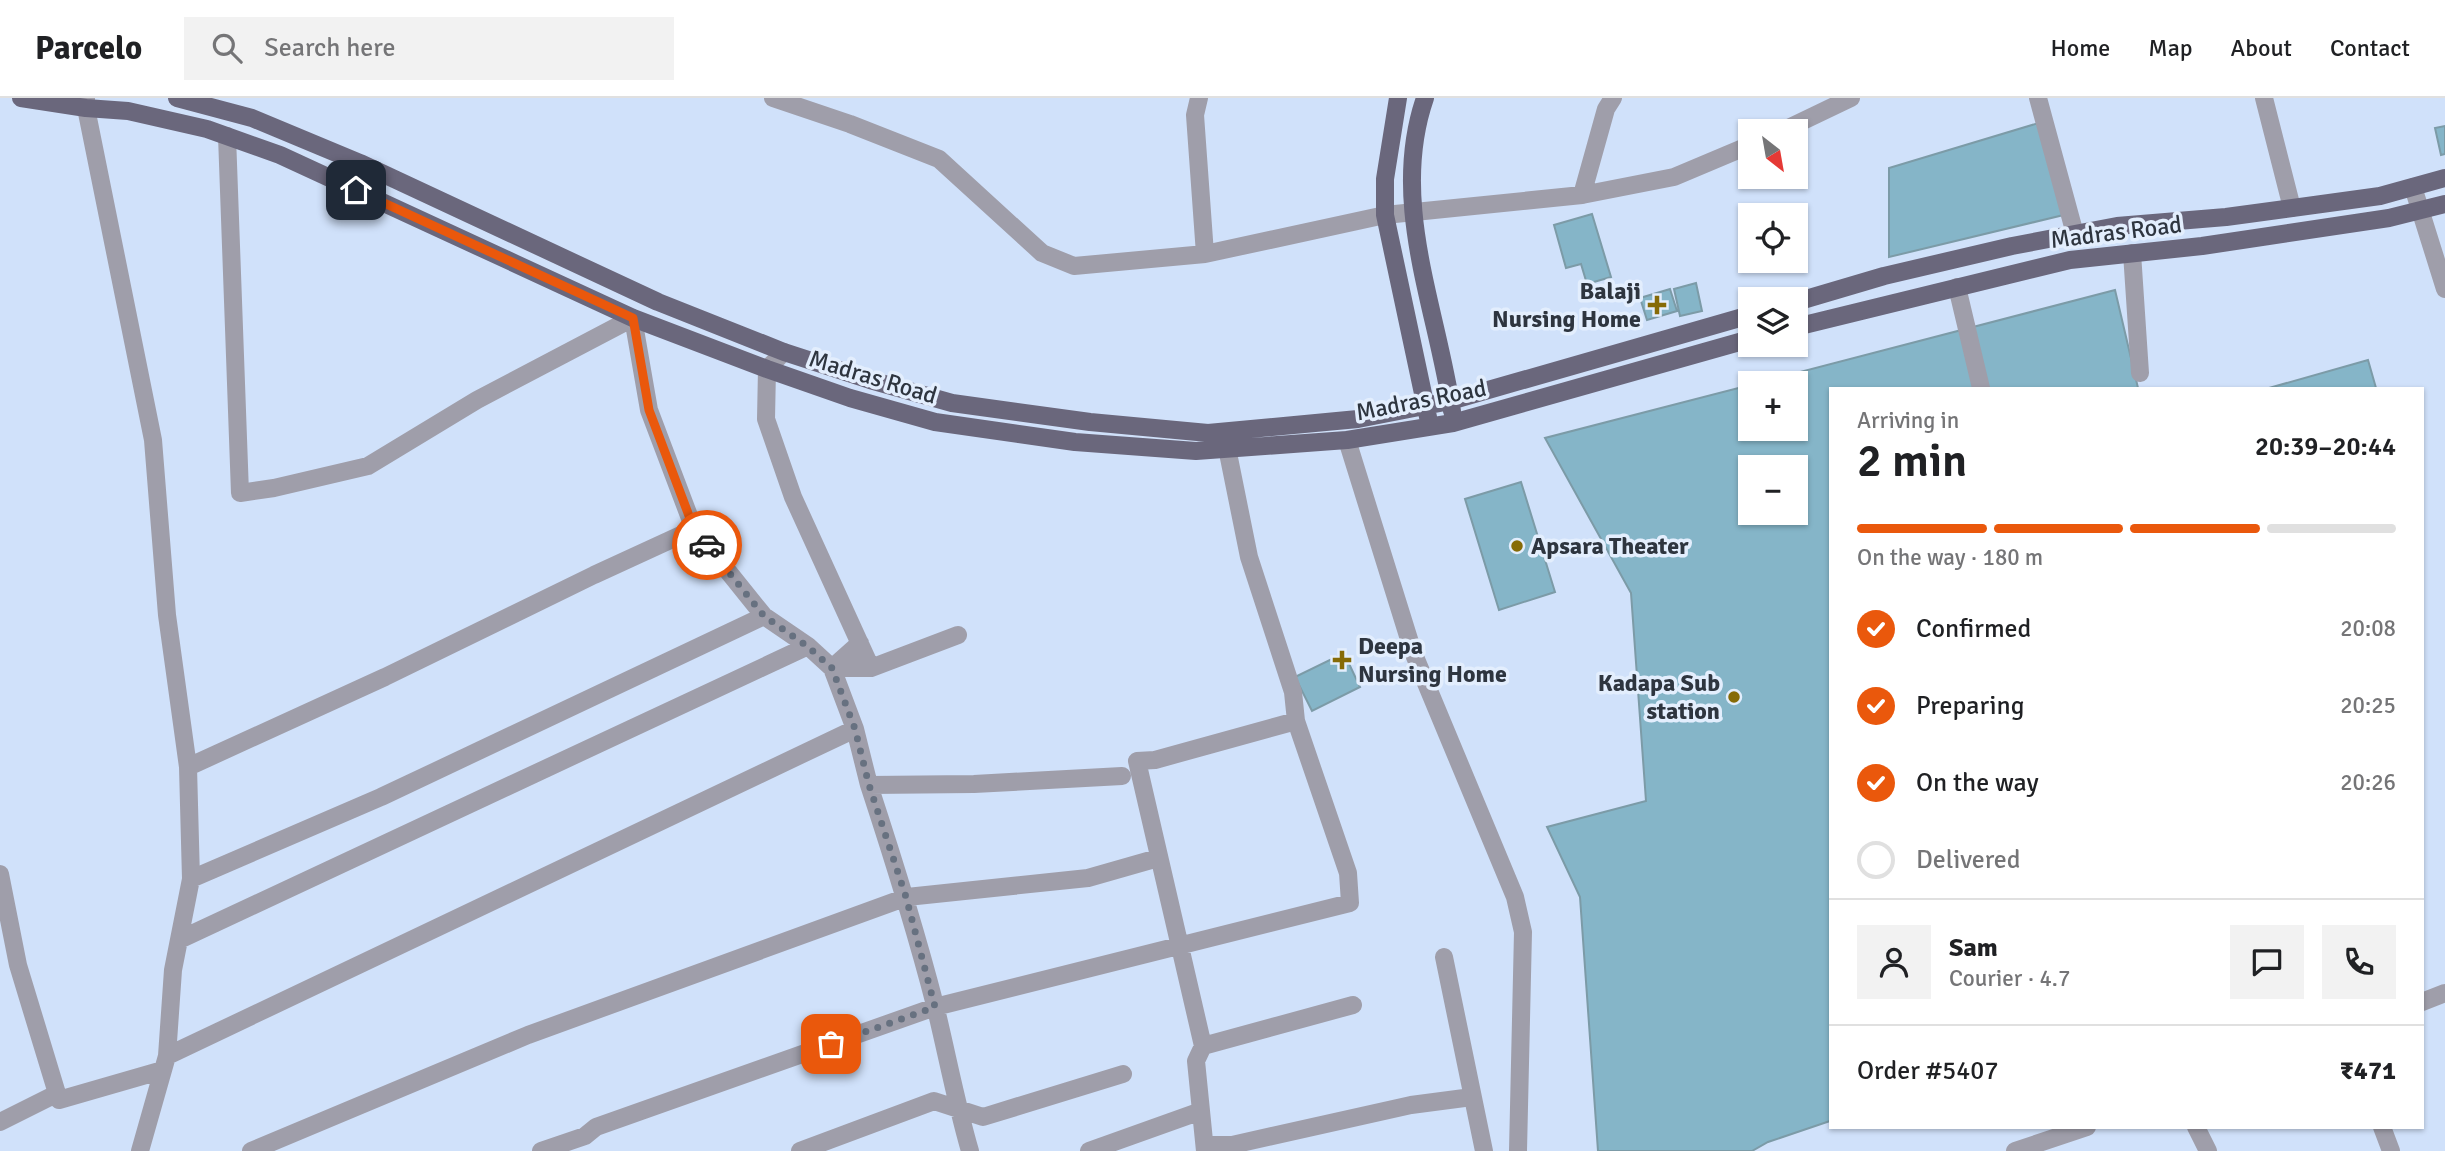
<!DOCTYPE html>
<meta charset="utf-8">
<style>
:root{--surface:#fff;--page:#f2f2f2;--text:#202124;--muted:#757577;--line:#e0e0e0;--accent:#ea580c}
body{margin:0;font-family:Signika,sans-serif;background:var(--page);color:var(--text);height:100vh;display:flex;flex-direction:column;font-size:26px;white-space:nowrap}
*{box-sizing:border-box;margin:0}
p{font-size:23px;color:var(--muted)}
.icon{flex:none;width:38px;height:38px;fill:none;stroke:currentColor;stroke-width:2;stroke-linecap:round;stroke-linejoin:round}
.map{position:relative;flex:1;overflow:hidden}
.details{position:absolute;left:1829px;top:289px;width:595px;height:742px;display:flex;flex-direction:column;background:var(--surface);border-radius:0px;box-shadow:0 2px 5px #0004}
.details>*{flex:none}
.needle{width:46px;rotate:149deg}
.tools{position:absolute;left:1738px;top:21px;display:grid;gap:14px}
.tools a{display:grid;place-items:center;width:70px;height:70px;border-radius:0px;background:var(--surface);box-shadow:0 2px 5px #0004;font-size:35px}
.pin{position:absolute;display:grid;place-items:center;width:60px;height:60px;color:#fff;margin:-30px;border-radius:14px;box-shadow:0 4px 10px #0006}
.courier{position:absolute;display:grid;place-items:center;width:70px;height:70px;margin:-35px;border:5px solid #ea580c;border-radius:50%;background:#fff;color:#222;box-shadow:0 2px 9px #0007}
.summary em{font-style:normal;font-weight:600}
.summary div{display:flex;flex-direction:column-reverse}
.summary{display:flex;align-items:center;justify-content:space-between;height:119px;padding:0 28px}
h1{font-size:46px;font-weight:600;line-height:52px}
.bar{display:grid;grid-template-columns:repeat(4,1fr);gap:10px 7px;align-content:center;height:84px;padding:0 28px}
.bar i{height:9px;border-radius:5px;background:var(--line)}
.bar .on{background:var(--accent)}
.bar p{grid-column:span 4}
.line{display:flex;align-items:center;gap:18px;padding:0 28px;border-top:2px solid var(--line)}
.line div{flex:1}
.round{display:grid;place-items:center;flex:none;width:74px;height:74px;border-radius:0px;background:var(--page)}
ol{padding:0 28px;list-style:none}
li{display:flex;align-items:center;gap:21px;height:77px}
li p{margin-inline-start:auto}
li .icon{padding:7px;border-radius:50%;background:var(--accent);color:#fff;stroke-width:4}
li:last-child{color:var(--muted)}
li i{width:38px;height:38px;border:4px solid var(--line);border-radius:50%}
header{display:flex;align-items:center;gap:42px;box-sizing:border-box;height:98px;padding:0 35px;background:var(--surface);border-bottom:2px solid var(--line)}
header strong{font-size:33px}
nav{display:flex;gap:38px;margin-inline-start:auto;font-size:24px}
.search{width:490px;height:63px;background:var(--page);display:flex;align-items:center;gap:18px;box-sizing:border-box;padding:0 24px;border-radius:0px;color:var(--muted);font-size:26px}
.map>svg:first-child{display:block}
</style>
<header>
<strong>Parcelo</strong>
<div class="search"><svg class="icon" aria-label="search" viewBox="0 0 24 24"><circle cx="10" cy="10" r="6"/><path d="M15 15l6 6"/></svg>Search here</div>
<nav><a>Home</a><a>Map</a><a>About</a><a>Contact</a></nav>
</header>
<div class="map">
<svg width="2445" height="1053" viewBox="0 0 2445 1053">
<rect width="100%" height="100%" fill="#d0e1fa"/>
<!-- building -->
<path fill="#85b5c8" stroke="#7c9ba7" stroke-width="2" fill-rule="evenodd" d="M2042 24 2072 115 1889 159V70Z
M2445 28V56L2441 57 2435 30Z
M1592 116 1611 179 1587 186 1581 166 1566 170 1554 127Z
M1696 185 1702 213 1680 218 1674 191Z
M1670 191 1677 213 1647 222 1640 200Z
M2115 192 2138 290H1830V1023L1768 1044 1752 1053H1598L1580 799 1547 729 1646 703 1631 495 1545 340 1750 287V331H1796V285H1758ZM1750 369H1796V415H1750Z
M2368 262 2376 290H2269Z
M1521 384 1555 494 1499 512 1465 401Z
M1344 555 1360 589 1312 613 1295 579Z"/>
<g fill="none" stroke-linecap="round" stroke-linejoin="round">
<!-- minor -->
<path stroke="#9f9eaa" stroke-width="18" d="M86 0V10L153 342 167 517 188 669 191 781 173 872 167 958 140 1053
M773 0 850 26 939 61 1042 155 1074 168 1205 156
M1199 0 1195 17 1205 156 1385 117 1582 97 1606 11 1613 0
M2038 0 2075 136
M2264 0 2292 110
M1782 33 1851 0
M227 38 240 395 274 390 368 368 477 302 633 220 649 312 694 431
M2413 89 2445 191
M1582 97 1674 79 1750 47
M2132 155 2140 275
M1957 189 1981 290
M784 254 767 271 766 321 793 399 871 570
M1347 342 1413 554 1515 799 1523 834 1518 1053
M860 545 832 570H871L958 537
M808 548 832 570 855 631 869 687 974 686 1122 678
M188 669 385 579 594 477 694 431 764 518 381 699 191 781
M869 687C893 760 916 833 935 907 947 956 956 1005 970 1053
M0 776 18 867 59 1002 163 972
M179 842 808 548 764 518
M1444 859 1484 1053
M2422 904 2445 895
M1203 948 1137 663 1155 662 1296 623
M167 958 855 631
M0 1024 56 996
M2196 1029 2208 1053
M2382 1029 2391 1053
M1205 1047H1232L1411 1007 1472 999
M251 1053 528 937 907 799 1088 780 1158 760
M541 1053 585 1038 596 1029 935 909 1350 805 1348 775 1296 623 1293 594 1249 459 1227 350
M800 1053 934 1003 983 1019 1123 976
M1089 1053 1201 1013
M1205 1053 1196 963 1203 948 1353 907
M2015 1053 2087 1029"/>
<!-- major -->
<path stroke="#6a677c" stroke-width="18" d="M21 0 86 10 128 13 207 31 280 57 633 220 767 271 850 300 935 324 1075 344 1196 353 1347 342 1453 325 1750 241
M177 0 252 20 360 65 658 204 784 254 870 282 952 305 1090 324 1208 335 1358 321 1450 303 1750 217
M1398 0 1385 81V117L1428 319
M1425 0C1389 104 1437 210 1452 313
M1796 204 1884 178 2012 148 2117 128 2226 119 2380 98 2445 80
M1796 229 2070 162 2202 148 2389 120 2445 106"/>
</g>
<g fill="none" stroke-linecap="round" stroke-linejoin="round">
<!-- done -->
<path stroke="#677180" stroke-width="7" stroke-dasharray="0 12.6" d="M707 447 764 518 807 548 832 570 855 631 869 687 906 799 935 909 831 946"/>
<!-- route -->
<path stroke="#ea580c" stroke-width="9" d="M356 92 633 220 649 312 694 431 707 447"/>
</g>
<!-- markers -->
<g fill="#866b07" stroke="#e3eefd" stroke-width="2.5">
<path d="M1653.5 196.5h7v7h7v7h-7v7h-7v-7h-7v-7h7z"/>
<circle cx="1517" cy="448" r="7"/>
<path d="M1338.5 551.5h7v7h7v7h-7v7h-7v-7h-7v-7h7z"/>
<circle cx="1734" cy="599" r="7"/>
</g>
<g text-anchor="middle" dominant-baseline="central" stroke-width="7" stroke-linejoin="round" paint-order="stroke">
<!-- street labels -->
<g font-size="24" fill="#2e353f" stroke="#e3eefd">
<text transform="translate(2116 134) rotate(-7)">Madras Road</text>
<text transform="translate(873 279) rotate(17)">Madras Road</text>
<text transform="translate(1421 302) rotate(-11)">Madras Road</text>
</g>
<!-- poi labels -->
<g font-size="24" font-weight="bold" fill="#2e353f" stroke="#e3eefd" text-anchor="end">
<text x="1641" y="193">Balaji<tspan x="1641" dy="28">Nursing Home</tspan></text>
<text x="1531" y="448" text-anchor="start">Apsara Theater</text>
<text x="1358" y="548" text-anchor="start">Deepa<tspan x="1358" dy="28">Nursing Home</tspan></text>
<text x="1720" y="585">Kadapa Sub<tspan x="1720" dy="28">station</tspan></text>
</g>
</g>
</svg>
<div class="tools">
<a><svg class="needle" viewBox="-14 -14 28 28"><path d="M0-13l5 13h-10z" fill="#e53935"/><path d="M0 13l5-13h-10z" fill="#757577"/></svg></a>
<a><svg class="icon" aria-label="locate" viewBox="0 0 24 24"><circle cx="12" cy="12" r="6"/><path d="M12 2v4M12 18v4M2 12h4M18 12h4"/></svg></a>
<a><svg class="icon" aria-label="layers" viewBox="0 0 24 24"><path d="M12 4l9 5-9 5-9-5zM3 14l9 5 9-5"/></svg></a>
<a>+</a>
<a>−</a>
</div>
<div class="pin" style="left:831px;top:946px;background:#ea580c"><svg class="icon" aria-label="bag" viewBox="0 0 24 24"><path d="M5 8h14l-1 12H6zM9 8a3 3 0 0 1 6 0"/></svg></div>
<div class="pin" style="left:356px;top:92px;background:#1f2937"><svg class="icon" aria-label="home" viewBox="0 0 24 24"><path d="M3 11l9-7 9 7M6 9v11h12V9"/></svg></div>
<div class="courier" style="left:707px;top:447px"><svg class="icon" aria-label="car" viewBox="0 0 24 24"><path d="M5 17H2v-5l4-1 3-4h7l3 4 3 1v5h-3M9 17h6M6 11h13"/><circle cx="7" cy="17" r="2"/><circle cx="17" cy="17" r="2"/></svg></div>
<section class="details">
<div class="summary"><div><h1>2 min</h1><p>Arriving in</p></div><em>20:39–20:44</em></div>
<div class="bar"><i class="on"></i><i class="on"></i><i class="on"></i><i></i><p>On the way · 180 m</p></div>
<ol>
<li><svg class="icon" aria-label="check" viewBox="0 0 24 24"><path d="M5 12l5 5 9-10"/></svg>Confirmed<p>20:08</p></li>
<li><svg class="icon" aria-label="check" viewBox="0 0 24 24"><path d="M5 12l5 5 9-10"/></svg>Preparing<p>20:25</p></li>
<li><svg class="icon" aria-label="check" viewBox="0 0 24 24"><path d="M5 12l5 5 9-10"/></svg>On the way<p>20:26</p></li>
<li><i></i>Delivered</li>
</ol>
<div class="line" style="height:126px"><a class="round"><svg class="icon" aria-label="person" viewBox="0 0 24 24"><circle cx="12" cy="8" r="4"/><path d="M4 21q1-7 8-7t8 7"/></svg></a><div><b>Sam</b><p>Courier · 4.7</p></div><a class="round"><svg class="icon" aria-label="chat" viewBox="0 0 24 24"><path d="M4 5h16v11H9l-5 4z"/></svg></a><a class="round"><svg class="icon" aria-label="phone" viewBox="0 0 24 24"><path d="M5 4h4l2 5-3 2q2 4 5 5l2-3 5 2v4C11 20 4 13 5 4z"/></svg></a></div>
<div class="line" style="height:91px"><div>Order #5407</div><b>₹471</b></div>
</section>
</div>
